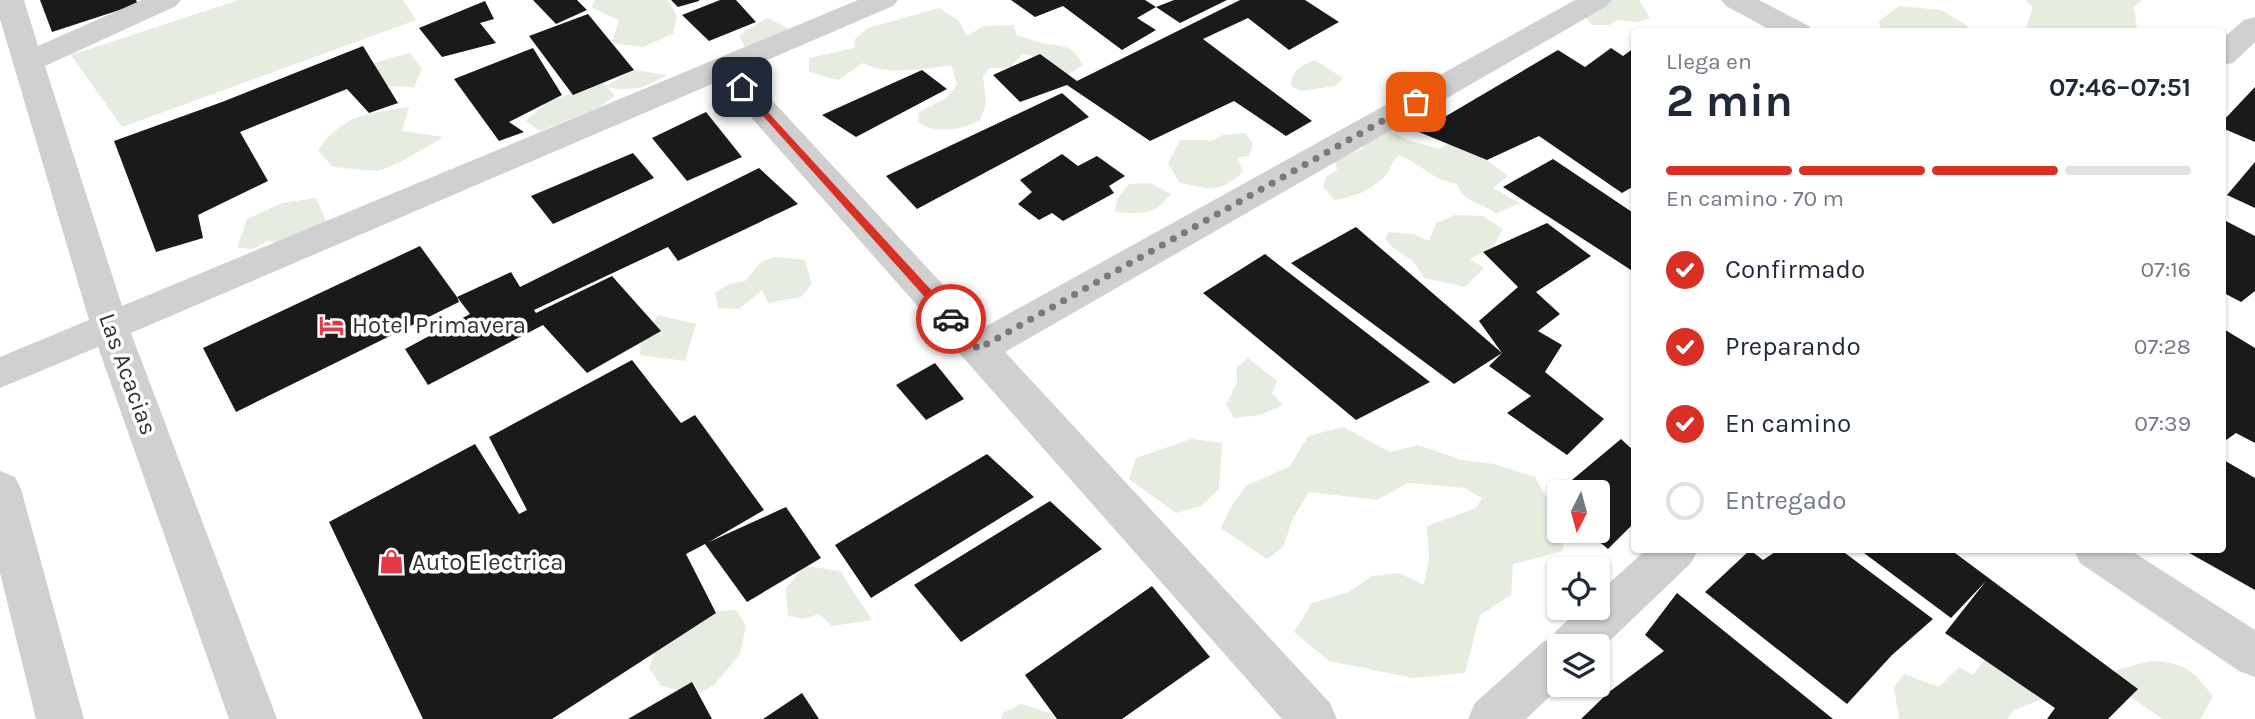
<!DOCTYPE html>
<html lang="es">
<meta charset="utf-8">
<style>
:root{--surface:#fff;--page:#f2f2f3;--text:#1f2937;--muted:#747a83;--line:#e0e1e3;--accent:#d93025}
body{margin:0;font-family:Karla,sans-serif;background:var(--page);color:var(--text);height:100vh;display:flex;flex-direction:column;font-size:26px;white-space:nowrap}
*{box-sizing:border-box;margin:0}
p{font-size:23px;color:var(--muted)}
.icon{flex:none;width:38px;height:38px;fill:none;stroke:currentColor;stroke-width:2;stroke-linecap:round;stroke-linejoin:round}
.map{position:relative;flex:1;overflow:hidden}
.side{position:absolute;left:1631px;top:28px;width:595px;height:525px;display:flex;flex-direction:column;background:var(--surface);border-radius:7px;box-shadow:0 2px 5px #0004}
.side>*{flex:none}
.needle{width:46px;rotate:186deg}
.controls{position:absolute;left:1547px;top:480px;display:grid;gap:14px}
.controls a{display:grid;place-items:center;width:63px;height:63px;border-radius:7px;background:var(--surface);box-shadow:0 2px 5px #0004;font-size:35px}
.pin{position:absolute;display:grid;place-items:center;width:60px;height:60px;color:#fff;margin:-30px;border-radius:14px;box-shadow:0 4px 10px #0006}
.courier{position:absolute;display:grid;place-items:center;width:70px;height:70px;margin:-35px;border:5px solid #d93025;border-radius:50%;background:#fff;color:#222;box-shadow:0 2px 9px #0007}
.headline em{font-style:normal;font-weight:700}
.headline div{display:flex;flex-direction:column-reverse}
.headline{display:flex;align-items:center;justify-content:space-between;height:119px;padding:0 35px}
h1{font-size:46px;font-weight:700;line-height:52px}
.bar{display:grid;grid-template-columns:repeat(4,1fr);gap:10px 7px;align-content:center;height:84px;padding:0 35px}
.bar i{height:9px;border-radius:5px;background:var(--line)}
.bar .selected{background:var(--accent)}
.bar p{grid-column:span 4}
ol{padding:0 35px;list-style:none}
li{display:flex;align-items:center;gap:21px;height:77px}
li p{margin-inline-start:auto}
li .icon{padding:7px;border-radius:50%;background:var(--accent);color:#fff;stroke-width:4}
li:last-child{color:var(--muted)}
li i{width:38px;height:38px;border:4px solid var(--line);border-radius:50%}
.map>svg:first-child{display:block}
</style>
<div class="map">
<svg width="2255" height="719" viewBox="0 0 2255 719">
<rect width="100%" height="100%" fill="#fff"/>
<!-- green -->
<path fill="#e6ecdf" d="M239 0H403L416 20 122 127 71 55Z
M595 0H668L677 16 673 34 643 47 612 43 619 20 592 8Z
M1593 0H1639L1650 18 1638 22 1618 20 1609 25H1592L1583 14Z
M2025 0H2142L2134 7 2137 28 2141 31H2025L2033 7Z
M1899 6 1941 10 1968 26 1969 31H1883L1878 22Z
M939 8 959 21 967 36 984 26 1014 25 1017 36C1027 37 1036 42 1045 44 1065 47 1072 44 1083 65L1069 74 1051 70 1046 58 1022 54 1010 68H989L983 76 986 104 980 120C961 130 937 135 918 122L919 112 946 98 957 84 951 65C927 69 884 76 863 63L838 80 809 72V58L854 48 855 39 868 28Z
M767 18 794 31 745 47 739 35Z
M410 53 422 69 414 87 387 86 373 63Z
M1315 60 1343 78 1335 86 1300 91 1291 86C1292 70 1301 65 1315 60Z
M634 70 667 75C645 87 632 93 607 87L615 96 598 108 540 131 526 121 547 102 604 82 606 86Z
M409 107 402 131 444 137 397 164 377 171 333 167 318 150C343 114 369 113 409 107Z
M1389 130 1410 141 1439 149 1447 144 1473 150 1508 176 1493 188 1520 203 1496 214C1484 203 1463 203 1457 184 1430 179 1423 165 1399 155 1391 161 1391 171 1384 177 1368 192 1356 196 1335 200L1323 187 1326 177 1337 170 1335 160 1363 149 1364 139Z
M1246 133 1253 144 1249 156 1238 158 1243 172C1218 194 1209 190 1179 182L1168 163 1180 140H1213L1223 135Z
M1150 183 1171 194C1154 216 1141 214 1115 212L1117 199 1129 184Z
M316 198 326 221 304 245 268 241 253 249 237 248 247 219 282 203Z
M1455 215 1483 216 1503 229 1494 246 1470 259 1484 268 1465 287 1424 278 1413 261 1392 247 1385 238 1389 232 1414 234 1429 241 1436 223Z
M776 257 805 260 812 284 801 297 768 303 762 290 739 309 718 308 715 292 732 283 745 281 762 261Z
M658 315 696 324 685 361 640 355 641 342Z
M1248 358 1277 381 1272 393 1283 405 1260 415 1234 418 1226 405 1237 382 1236 368Z
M1343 427 1390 452 1418 445 1462 460 1494 464 1535 477 1556 515 1564 551 1513 564 1511 595 1480 615 1465 673 1413 678 1329 661 1294 632 1312 603 1349 592 1372 576 1399 573 1424 585 1429 559 1427 526 1476 508 1482 498 1465 488 1408 483 1377 500 1309 492 1293 519 1283 547 1267 559 1221 528 1232 505 1246 486 1290 466 1308 436Z
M1191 439 1222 443 1219 489 1201 506 1176 513 1129 479 1136 458Z
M805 566 840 571 872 620 832 626 819 614 803 619 788 616 786 588Z
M736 610 746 626 740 654 714 685 698 694 661 686 649 668 662 632 699 613Z
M1984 660 2044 684 2042 699 2014 710 2007 719H1899L1894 687 1904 674 1939 687 1959 667 1973 675Z
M2150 661C2182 662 2195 670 2213 697L2200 719H2162L2120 689 2114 671Z
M1021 704 1053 714 1054 719H1001L1003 713Z"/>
<!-- building -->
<path fill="#1a1a1a" d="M40 0H136L138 4 52 32Z
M533 0H577L587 10 556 24Z
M671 0H699V1L678 7Z
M720 0H736L756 22 709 41 682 15Z
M1011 0H1145L1156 7 1137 18 1156 30 1122 50 1063 6 1035 17Z
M1174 0H1227L1180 23 1156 7Z
M1240 0H1305L1339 22 1289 50 1248 18 1203 39 1312 121 1286 136 1234 101 1150 141 1067 85 1020 102 993 75 1040 54 1077 81Z
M485 1 494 19 480 23 496 43 442 57 419 28Z
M588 14 634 70 573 95 529 36Z
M363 46 398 103 369 113 347 89 240 132 268 181 198 215 203 238 156 252 114 141 222 102Z
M533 48 562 95 509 122 524 132 499 141 454 79Z
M1611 48 1623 56 1634 48V186L1622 193 1539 136 1487 160 1419 132 1558 50 1585 67Z
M922 70 947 89 856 137 822 115Z
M2255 87V142L2222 128V122Z
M1062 93 1089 117 917 209 886 176Z
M706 112 742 157 687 181 652 138Z
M633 153 654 178 553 224 531 196Z
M1062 154 1078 166 1097 156 1125 176 1109 186 1114 193 1063 221 1052 213 1039 220 1018 204 1032 192 1020 180Z
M1553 159 1632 212 1634 211V272L1503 187Z
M2255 162V208L2227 195Z
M759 168 798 204 678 261 668 247 534 310 536 313 612 276 661 331 587 373 543 325 428 385 405 349 470 314 457 297 459 302 236 412 203 348 420 246 457 297 511 272 520 287Z
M2222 219 2255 236V291L2241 302 2222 292Z
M1547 223 1591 256 1536 292 1560 314 1538 331 1562 345 1545 372 1604 419 1567 455 1507 413 1531 396 1489 366 1502 353 1454 384 1291 263 1356 227 1502 353 1479 321 1518 287 1483 252Z
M1265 254 1430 382 1356 420 1203 293Z
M2222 328 2255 348V443L2236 433 2222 443Z
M632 360 681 423 695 415 764 510 709 542 786 507 821 558 747 602 705 544 686 554 716 613 552 719H423L329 522 475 444 519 514 527 510 489 437Z
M935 363 964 399 926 420 896 385Z
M1621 439 1634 451V523L1608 549 1585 530H1598V492H1559V509L1548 500Z
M987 454 1034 497 871 598 835 545Z
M2222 459 2255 478V590L2184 550H2222Z
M1050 501 1102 549 961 642 914 585Z
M1750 550 1763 560 1778 550H1841L1933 619 1892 655 1847 704 1705 592Z
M1860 550H1951L2138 689 2108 719H2047L2055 708 1945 633 1986 581 1951 618Z
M1152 586 1210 657 1122 719H1057L1025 675Z
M1677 593 1833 719H1581L1609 692 1664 651 1645 635Z
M692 682 712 719H628Z
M802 693 819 719H763Z"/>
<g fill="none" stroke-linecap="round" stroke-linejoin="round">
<!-- minor -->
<path fill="#d0d0d0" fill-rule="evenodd" d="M0 0H24L38 46 142 0H181L176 6 45 66 122 306 858 0H898L893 6 744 70 983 328 1575 0H1612L1607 6 1005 352 1330 703 1337 719H1282L719 81 131 333 277 719H229L98 347 0 388V357L89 320 0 19Z
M1721 0H1759L1809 26 1813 32H1774L1726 6Z
M2255 17V42L2233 63 2222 65V39L2244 20Z
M0 471 15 477 21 489 84 719H36L0 573Z
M1646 550H1698L1691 563 1598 652V646H1559V684H1563L1526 719H1468L1475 703 1543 642 1553 638 1556 631 1582 607H1598V593Z
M2074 550H2130L2255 630V677L2239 671 2080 563Z"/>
</g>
<!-- route -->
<path fill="#d93025" d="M742 84 955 316V322H947L739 89V85Z"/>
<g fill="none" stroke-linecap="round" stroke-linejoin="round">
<!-- done -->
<path stroke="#7a7a7a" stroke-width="7" stroke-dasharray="0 12.6" d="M951 319 978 349 1416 102"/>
</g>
<!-- icons -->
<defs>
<symbol id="hotel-bare" viewBox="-9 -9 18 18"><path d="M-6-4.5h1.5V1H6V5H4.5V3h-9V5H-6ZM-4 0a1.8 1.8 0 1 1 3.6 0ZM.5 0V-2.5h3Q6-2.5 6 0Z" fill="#e63946" stroke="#fff" stroke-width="2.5" paint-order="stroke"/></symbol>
<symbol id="shop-bare" viewBox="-9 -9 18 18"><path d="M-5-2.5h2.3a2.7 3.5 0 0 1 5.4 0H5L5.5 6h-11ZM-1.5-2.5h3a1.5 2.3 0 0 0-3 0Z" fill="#e63946" stroke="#fff" stroke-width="2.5" paint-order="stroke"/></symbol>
</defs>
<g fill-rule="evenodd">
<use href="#hotel-bare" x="314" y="308" width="35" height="35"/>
<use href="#shop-bare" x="374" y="544" width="35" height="35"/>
</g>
<g text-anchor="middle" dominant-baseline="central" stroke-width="7" stroke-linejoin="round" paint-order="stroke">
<!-- poi labels -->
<g font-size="24" fill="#333" stroke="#fff" text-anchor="start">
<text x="352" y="325">Hotel Primavera</text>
<text x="412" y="562">Auto Electrica</text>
</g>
<!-- street labels -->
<g font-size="24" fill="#333" stroke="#fff">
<text transform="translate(128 374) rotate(70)">Las Acacias</text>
</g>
</g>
</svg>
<div class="controls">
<a><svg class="needle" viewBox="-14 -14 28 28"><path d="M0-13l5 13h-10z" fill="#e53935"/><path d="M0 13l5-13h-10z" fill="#747a83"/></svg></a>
<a><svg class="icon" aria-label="locate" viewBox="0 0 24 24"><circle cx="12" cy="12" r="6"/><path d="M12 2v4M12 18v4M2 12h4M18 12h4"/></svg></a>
<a><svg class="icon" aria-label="layers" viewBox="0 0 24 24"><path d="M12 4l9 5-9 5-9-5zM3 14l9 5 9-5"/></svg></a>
</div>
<div class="pin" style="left:1416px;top:102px;background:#ea580c"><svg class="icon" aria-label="bag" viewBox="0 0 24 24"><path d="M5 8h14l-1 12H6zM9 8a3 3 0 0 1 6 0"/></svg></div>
<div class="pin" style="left:742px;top:87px;background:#1f2937"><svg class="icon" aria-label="home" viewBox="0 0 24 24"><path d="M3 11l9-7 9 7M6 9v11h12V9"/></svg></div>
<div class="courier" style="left:951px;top:319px"><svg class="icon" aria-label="car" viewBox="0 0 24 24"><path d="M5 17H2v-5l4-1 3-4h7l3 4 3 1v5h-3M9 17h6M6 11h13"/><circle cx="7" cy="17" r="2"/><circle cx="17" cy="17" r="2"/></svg></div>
<section class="side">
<div class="headline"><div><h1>2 min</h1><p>Llega en</p></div><em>07:46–07:51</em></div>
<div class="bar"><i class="selected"></i><i class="selected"></i><i class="selected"></i><i></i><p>En camino · 70 m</p></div>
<ol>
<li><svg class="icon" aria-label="check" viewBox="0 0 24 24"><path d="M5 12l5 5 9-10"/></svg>Confirmado<p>07:16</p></li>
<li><svg class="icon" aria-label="check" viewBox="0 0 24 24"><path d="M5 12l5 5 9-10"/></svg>Preparando<p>07:28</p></li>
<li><svg class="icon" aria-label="check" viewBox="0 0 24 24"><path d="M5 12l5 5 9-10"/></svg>En camino<p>07:39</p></li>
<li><i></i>Entregado</li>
</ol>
</section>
</div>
